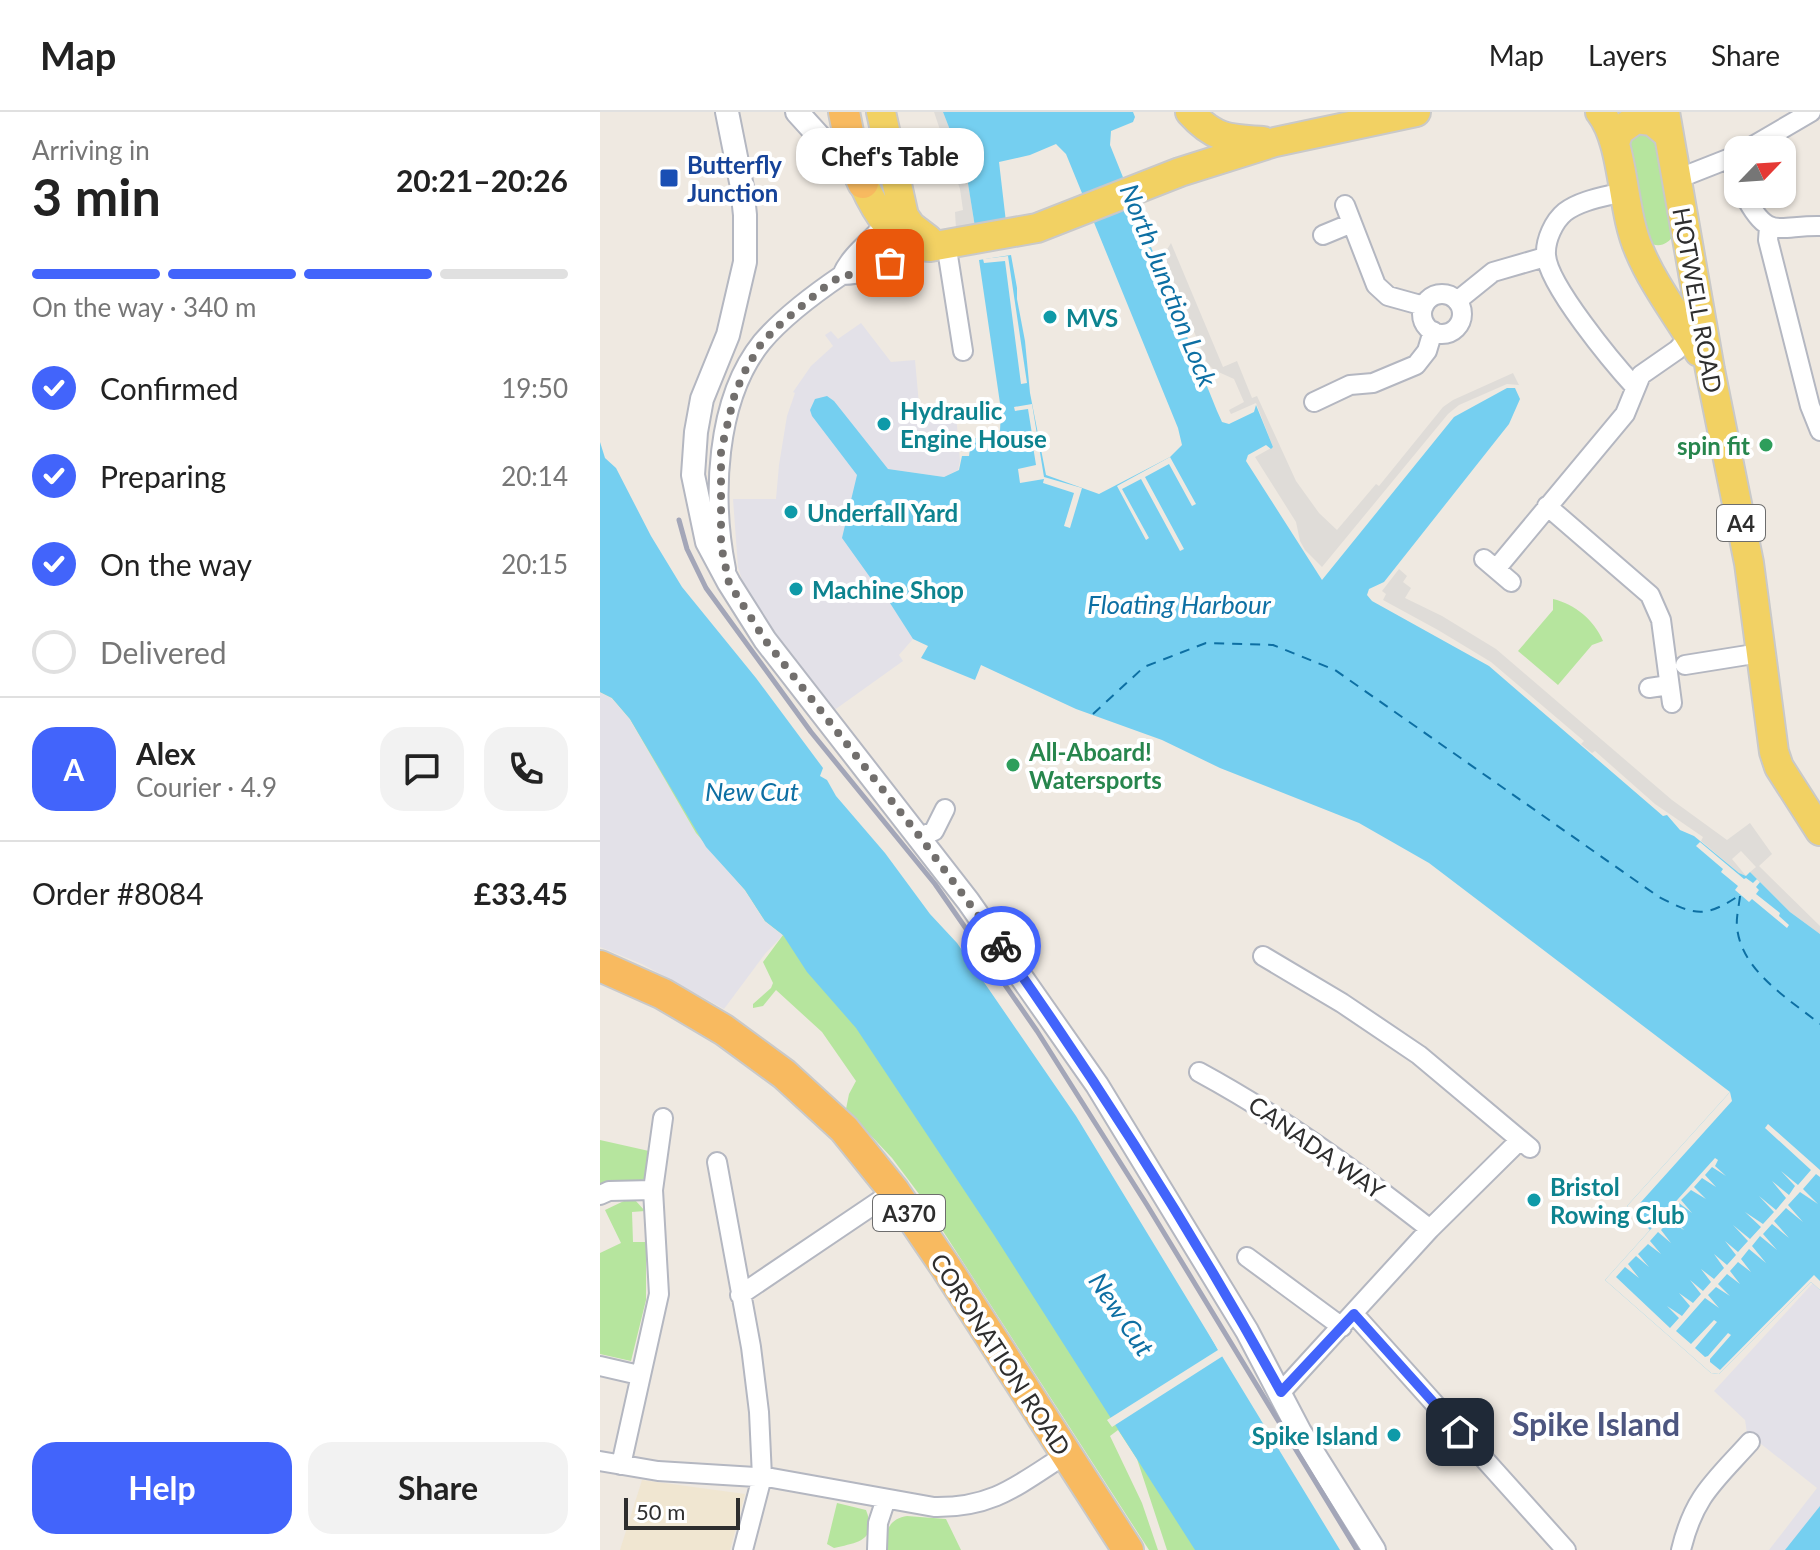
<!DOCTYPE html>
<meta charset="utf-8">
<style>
:root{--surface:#fff;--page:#f2f2f2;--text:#222;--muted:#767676;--line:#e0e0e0;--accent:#4264fb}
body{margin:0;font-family:Lato,sans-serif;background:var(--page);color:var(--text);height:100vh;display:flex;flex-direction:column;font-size:30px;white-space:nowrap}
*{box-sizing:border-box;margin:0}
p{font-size:26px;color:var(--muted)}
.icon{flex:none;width:44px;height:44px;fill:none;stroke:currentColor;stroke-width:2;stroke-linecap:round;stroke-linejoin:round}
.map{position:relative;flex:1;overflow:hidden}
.side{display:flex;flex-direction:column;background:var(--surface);width:600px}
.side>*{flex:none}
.needle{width:52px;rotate:65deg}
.controls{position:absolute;left:1124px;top:24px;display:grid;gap:16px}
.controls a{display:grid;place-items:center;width:72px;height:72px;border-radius:16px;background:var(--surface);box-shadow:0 2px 6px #0004;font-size:40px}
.scale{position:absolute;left:24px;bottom:20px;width:116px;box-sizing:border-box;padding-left:8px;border:4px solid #2e2e2e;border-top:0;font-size:22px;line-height:28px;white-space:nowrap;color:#2e2e2e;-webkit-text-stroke:6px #fff;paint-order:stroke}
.pin{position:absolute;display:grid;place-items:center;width:68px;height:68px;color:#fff;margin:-34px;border-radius:16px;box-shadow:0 4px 12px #0006}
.courier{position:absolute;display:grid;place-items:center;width:80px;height:80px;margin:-40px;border:6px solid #4264fb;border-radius:50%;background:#fff;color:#222;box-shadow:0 2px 10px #0007}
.bubble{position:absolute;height:56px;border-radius:24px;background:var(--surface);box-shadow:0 2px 6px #0004;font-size:26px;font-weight:700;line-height:56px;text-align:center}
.headline em{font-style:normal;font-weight:700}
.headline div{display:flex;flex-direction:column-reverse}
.headline{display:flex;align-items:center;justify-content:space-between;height:136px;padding:0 32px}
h1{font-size:52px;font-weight:700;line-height:60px}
.bar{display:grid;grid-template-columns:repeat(4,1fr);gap:12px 8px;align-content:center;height:96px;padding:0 32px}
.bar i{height:10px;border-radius:6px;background:var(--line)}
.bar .current{background:var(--accent)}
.bar p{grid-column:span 4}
.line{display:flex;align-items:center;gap:20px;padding:0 32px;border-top:2px solid var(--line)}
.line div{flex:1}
.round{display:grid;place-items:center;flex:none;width:84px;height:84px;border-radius:24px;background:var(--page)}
ol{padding:0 32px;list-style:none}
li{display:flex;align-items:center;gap:24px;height:88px}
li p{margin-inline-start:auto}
li .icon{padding:8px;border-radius:50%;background:var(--accent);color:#fff;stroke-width:4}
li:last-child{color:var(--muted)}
li i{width:44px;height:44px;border:4px solid var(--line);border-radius:50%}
.cta{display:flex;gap:16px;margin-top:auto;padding:16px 32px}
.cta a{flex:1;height:92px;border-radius:24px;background:var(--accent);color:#fff;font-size:32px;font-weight:700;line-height:92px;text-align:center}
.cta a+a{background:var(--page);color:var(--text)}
header{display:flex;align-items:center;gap:48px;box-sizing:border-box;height:112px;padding:0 40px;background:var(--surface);border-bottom:2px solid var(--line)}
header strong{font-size:38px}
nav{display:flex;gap:44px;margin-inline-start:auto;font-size:28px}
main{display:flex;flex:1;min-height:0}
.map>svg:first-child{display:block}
</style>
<header>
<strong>Map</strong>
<nav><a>Map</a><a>Layers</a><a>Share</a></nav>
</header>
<main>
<section class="side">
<div class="headline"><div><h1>3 min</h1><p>Arriving in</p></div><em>20:21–20:26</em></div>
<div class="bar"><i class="current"></i><i class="current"></i><i class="current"></i><i></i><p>On the way · 340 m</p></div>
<ol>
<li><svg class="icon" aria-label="check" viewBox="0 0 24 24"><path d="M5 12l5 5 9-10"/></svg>Confirmed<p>19:50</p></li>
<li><svg class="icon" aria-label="check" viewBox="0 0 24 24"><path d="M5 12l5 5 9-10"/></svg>Preparing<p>20:14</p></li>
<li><svg class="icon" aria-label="check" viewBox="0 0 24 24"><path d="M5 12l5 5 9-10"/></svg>On the way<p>20:15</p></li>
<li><i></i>Delivered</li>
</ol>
<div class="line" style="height:144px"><b class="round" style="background:var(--accent);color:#fff">A</b><div><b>Alex</b><p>Courier · 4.9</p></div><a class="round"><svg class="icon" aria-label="chat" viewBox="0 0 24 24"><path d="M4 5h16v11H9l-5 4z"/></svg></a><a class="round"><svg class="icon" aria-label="phone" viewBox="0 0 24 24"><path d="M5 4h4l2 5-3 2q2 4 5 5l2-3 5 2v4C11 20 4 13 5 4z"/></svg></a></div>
<div class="line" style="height:104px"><div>Order #8084</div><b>£33.45</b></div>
<div class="cta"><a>Help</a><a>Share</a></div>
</section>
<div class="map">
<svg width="1220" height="1438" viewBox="0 0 1220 1438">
<rect width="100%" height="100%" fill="#efe9e1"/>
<!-- industrial -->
<path fill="#e3e1e8" d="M261 211 291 250 315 248 320 303 326 307 356 302 360 349 358 358 344 365 288 357 276 475 281 476 313 527 299 543 303 549 233 599 182 534 146 481 138 455 133 387H176L179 353 187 304 195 281 193 280 211 254 233 234 225 223 231 219 238 227Z
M0 580 12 586 30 607 106 735 145 778 165 809 183 823 165 842 124 897 42 852 0 835Z
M1213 1171 1220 1178V1438H1169L1217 1376 1147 1321 1145 1308 1114 1279Z"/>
<!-- education -->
<path fill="#f0e6d1" d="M42 1368 145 1382 130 1438H20Z"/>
<!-- green -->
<path fill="#b6e59e" d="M1033 18 1055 21 1075 122C1067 133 1058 137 1047 129L1026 23Z
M953 487C975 492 994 508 1003 529L992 533 958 573 918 539 953 498Z
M0 532 640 1438H567L537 1347 518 1318 510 1324 542 1391 558 1438H549L319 1082 292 1046 246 997 249 982 256 969 222 920 176 878 163 894 153 896V892L171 876 173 871 163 850 183 823 165 809 145 778 96 721 30 607 12 586 0 580Z
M0 1028 49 1039 44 1067C32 1074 25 1074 12 1068L0 1075Z
M26 1088H35L45 1099 32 1100 33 1130H46V1188L31 1249 0 1242V1141L21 1131 5 1098Z
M237 1391 266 1398C278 1429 258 1430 234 1436L227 1432Z
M307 1404 346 1407 361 1438H287C282 1421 290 1406 307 1404Z"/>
<!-- plaza -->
<path fill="#dfdcd8" d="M334 0H343L366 58 375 115 356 117 355 100 363 98 360 77Z
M571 131 623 255 637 249 652 286 657 284 696 369 719 401 737 418 776 372 779 374 843 295 853 288 913 261 919 273 907 272 859 293 848 302 722 455 705 438 700 429 696 410 655 345 673 335 656 291 631 302 629 298 644 290 634 267 614 258 607 251 563 144Z
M799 457 807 464 803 470 811 476 805 486 842 504 896 537 1072 688 1127 728 1150 711 1172 742 1159 754 1220 814V822L1190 800 1150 760 1156 755 1141 739 1132 747 1146 764 1139 761 1101 729 1103 725 1055 692 995 639 992 641 981 632 984 629 891 550 838 518 783 488 786 482 782 479Z"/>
<!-- water -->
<path fill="#75cff0" d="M343 0H533L535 5 533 10 511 19 510 33 617 299 622 310 629 312 654 300 656 293 673 335 671 337 666 333 648 343 646 349 722 468 854 305 907 276H915L920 287 909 312 784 470 769 477 767 483 772 489 889 554 1063 704 1067 703 1080 718 1094 724 1139 761 1146 764 1150 760 1190 800 1220 822V1178L1211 1170 1119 1262 1111 1261 1005 1168 1050 1118 1027 1094 1130 980 829 751 759 711 620 656 562 628 476 597 381 553 375 568 321 546 328 534 313 527 281 477 277 475 242 426 257 363 212 304 210 298 215 287 227 284 234 289 288 357 344 365 359 358 362 344H369L370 337H374V326H395L400 319 401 298 379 148 411 143 417 176V187L425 229 430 281 446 363 499 382 570 345 582 333 578 316 466 42 456 32 430 43 399 50 406 110 375 115 366 59Z
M0 330 5 346 16 356 51 424 82 475 156 566 223 656 220 664 227 668 236 684 285 741 330 802 357 831 476 1004 740 1438H595L394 1123 256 916 207 860 183 823 165 809 145 778 106 735 30 607 12 586 0 580Z
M1220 1394V1438H1185Z"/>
<!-- pier -->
<path fill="#efe9e1" d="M408 144 427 271 421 272 405 149 384 151 383 147Z
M432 292 444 365 482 376 470 416 464 414 474 381 443 371 444 367 420 371 418 357 436 353 432 328 420 329 419 325 432 322 428 297 415 299 414 295Z
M570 345 596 392 592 394 569 352 545 365 584 437 580 439 541 367 522 377 549 426 546 428 517 374Z
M1100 730 1144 767 1146 766 1153 771 1157 767 1160 770 1156 775 1159 778 1156 782 1180 801 1179 804 1189 813 1187 816 1152 787 1149 790 1135 778 1138 774 1121 760 1123 757 1096 734Z
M1130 980 1132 989 1032 1100 1027 1094Z
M1168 1012 1220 1058V1065L1216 1062 1203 1077 1218 1092 1200 1080 1188 1093 1203 1110 1186 1096 1174 1109 1189 1126 1172 1112 1163 1122 1177 1138 1160 1124 1152 1134 1166 1151 1149 1137 1141 1147 1151 1160 1138 1150 1130 1159 1140 1172 1127 1162 1118 1172 1130 1184 1116 1175 1108 1183 1119 1196 1105 1186 1076 1219 1091 1232 1114 1208 1117 1210 1095 1236 1105 1245 1108 1244 1128 1221 1131 1223 1110 1247V1250L1120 1258 1214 1163 1220 1169V1178L1211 1170 1119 1262 1111 1261 1005 1168 1115 1046 1118 1048 1115 1054 1126 1064 1112 1055 1105 1063 1116 1075 1102 1066 1094 1075 1106 1087 1091 1078 1081 1088 1092 1101 1079 1091 1068 1102 1084 1118 1069 1109 1061 1118 1071 1131 1058 1120 1050 1129 1061 1142 1048 1132 1038 1142 1049 1155 1036 1144 1028 1152 1039 1166 1025 1155 1016 1165 1070 1216 1079 1206 1067 1194 1082 1204 1090 1194 1079 1181 1093 1191 1101 1182 1090 1168 1103 1179 1111 1170 1101 1157 1114 1167 1124 1156 1114 1142 1127 1153 1136 1143 1125 1129 1138 1140 1148 1129 1133 1113 1150 1127 1161 1115 1145 1100 1163 1112 1174 1100 1159 1084 1176 1098 1186 1086 1172 1069 1189 1083 1195 1074 1181 1059 1198 1073 1211 1058 1165 1016Z
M610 1216 626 1242 512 1315 507 1308 618 1238 607 1218Z"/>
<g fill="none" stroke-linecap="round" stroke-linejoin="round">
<!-- ferry -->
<path stroke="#0d6fa3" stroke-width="2" stroke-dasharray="10 8" stroke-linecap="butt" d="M493 602 544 555 606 531 673 533 735 558 1059 785C1096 804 1105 806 1140 783
M1140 784C1139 794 1136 805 1137 815 1141 859 1189 887 1220 912"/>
<defs>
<path id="minor" d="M1146 38 1211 0
M1131 47 1138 67
M1077 67 1138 43
M1023 80C1004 85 981 88 965 100 954 109 945 128 946 143 948 173 1013 251 1035 275
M1144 82C1168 130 1178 113 1220 114
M745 93 776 173 788 184 824 194
M1169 115 1168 128 1210 294 1220 319
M723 123 752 111
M346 131 363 239
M242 163C271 163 301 146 328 136
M822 202a20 20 0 1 1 40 0a20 20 0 1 1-40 0Z
M857 189 893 160 945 145
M714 290 750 273 773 271 816 253 827 239 833 219
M947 394 1050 483 1061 508 1072 591
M884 447 911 470
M126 457C112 387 115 288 162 230 184 204 214 182 242 163 250 143 272 128 286 111
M896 457 1025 302 1041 263 1077 238 1090 224
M1085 553 1160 541
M1049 576 1069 573
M320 725 334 719 345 697
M663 844 742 891 819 943 930 1036
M599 960C682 1005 756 1059 830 1117
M117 1050 151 1235 159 1300 162 1365 143 1438
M0 1083 9 1079 53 1078
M647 1145 742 1215
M140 1183 294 1079
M754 1202 966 1438
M0 1254 39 1263
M681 1280 830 1117 920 1028
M0 1349 58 1359 172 1366 334 1395C393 1396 418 1373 465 1343
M21 1353 59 1182 53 1078 63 1006
M277 1438 278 1411 286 1387
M1081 1438C1094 1384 1114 1370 1150 1330"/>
<path id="tertiary" d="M127 0 142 75 145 103V150L128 223 102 287 96 320 93 363 107 430 129 471 165 528 368 789 497 973 647 1219 700 1320 774 1438
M197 0 256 65"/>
<path id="primary" d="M281 0 304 104 311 114 328 127
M590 0C614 27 629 27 663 29
M1000 0C1025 32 1021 98 1039 138 1054 174 1080 207 1099 240
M1065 0 1110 258 1149 451 1174 640 1179 655 1220 719
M1015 31 1019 19 1036 7 1052 9 1069 23
M263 71C276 100 295 134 330 135L437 116 580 60 675 30 816 0"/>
<path id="trunk" d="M244 0 254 50 263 71
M0 854 63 882 124 918 184 962 244 1017 294 1079 347 1157 528 1438"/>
</defs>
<!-- minor casing -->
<use href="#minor" stroke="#b4b7c1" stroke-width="22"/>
<!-- tertiary casing -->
<use href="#tertiary" stroke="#b4b7c1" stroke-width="26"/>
<!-- primary casing -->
<use href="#primary" stroke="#c9c9c9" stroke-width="32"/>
<!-- trunk casing -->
<use href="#trunk" stroke="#c9c9c9" stroke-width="34"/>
<!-- minor -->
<use href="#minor" stroke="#fff" stroke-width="18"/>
<!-- tertiary -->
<use href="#tertiary" stroke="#fff" stroke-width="22"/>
<!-- primary -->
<use href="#primary" stroke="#f2d163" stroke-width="28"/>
<!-- trunk -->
<use href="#trunk" stroke="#f8ba60" stroke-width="30"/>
<!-- rail -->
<path stroke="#a3a6b8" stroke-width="5" d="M79 408 87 437 106 476 211 620 335 772 437 919 547 1093 757 1438"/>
</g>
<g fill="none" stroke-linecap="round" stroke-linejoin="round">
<!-- done -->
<path stroke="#726f6d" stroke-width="8" stroke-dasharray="0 14.4" d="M290 151 254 163H242L222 177 177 215 161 232 146 257 135 281 121 339V433L129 471 165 528 320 725 401 834"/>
<!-- route -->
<path stroke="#4264fb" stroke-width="10" d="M401 834C502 977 596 1126 681 1280L754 1202 860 1320"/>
</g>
<!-- markers -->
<rect fill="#1a4fb4" stroke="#fff" stroke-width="3" x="59" y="56" width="20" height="20" rx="4"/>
<g fill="#0f9aa8" stroke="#fff" stroke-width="3">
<circle cx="450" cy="205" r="8"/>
<circle cx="284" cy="312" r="8"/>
<circle cx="191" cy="400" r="8"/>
<circle cx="196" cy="477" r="8"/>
<circle cx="934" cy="1088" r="8"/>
<circle cx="794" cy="1323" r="8"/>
</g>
<g fill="#2e9e5b" stroke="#fff" stroke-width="3">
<circle cx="1166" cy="333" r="8"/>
<circle cx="413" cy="653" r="8"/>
</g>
<g text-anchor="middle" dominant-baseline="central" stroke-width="8" stroke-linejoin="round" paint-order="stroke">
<!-- shield labels -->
<g fill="#fff" stroke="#6d6d6d" stroke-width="2">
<rect x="1117" y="393" width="48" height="36" rx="6"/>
<rect x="273" y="1083" width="72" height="36" rx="6"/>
</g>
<g font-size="22" font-weight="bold" fill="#2e2e2e">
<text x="1141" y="411">A4</text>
<text x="309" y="1101">A370</text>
</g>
<!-- transit labels -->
<g font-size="24" font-weight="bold" fill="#164399" stroke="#fff" text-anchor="start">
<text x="87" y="52">Butterfly<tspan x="87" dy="28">Junction</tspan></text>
</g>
<!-- street labels -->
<g font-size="24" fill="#2e2e2e" stroke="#fff">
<text transform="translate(1098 188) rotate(80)">HOTWELL ROAD</text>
<text transform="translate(717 1035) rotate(35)">CANADA WAY</text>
<text transform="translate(401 1242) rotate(57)">CORONATION ROAD</text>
</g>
<!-- culture labels -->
<g font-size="24" font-weight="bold" fill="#0d838f" stroke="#fff" text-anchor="start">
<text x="466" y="205">MVS</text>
<text x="300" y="298">Hydraulic<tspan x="300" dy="28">Engine House</tspan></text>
<text x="207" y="400">Underfall Yard</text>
<text x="212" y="477">Machine Shop</text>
<text x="950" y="1074">Bristol<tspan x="950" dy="28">Rowing Club</tspan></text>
<text x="778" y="1323" text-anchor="end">Spike Island</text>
</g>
<!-- leisure labels -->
<g font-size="24" font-weight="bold" fill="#27864d" stroke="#fff" text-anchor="end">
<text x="1150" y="333">spin fit</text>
<text x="429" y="639" text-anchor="start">All-Aboard!<tspan x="429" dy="28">Watersports</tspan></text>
</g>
<!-- water labels -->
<g font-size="26" font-style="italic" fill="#0d6fa3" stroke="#fff">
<text transform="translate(569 173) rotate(68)">North Junction Lock</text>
<text x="579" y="492">Floating Harbour</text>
<text x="152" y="679">New Cut</text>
<text transform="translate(522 1202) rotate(56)">New Cut</text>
</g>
<!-- district labels -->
<g font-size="32" font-weight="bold" fill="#4d5680" stroke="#fff">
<text x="996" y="1311">Spike Island</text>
</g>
</g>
</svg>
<div class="controls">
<a><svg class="needle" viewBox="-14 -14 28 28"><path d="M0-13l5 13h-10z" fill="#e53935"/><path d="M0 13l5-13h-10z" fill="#767676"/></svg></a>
</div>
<div class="scale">50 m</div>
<div class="pin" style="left:290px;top:151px;background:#ea580c"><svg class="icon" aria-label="bag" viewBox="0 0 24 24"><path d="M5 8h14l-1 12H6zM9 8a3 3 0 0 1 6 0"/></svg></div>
<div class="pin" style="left:860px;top:1320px;background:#1f2937"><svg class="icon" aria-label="home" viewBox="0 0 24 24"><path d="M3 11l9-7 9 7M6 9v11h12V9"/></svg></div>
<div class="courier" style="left:401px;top:834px"><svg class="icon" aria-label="bike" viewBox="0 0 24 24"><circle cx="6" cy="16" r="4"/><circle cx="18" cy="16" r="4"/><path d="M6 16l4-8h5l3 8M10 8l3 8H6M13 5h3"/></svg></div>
<div class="bubble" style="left:196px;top:16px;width:188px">Chef's Table</div>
</div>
</main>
